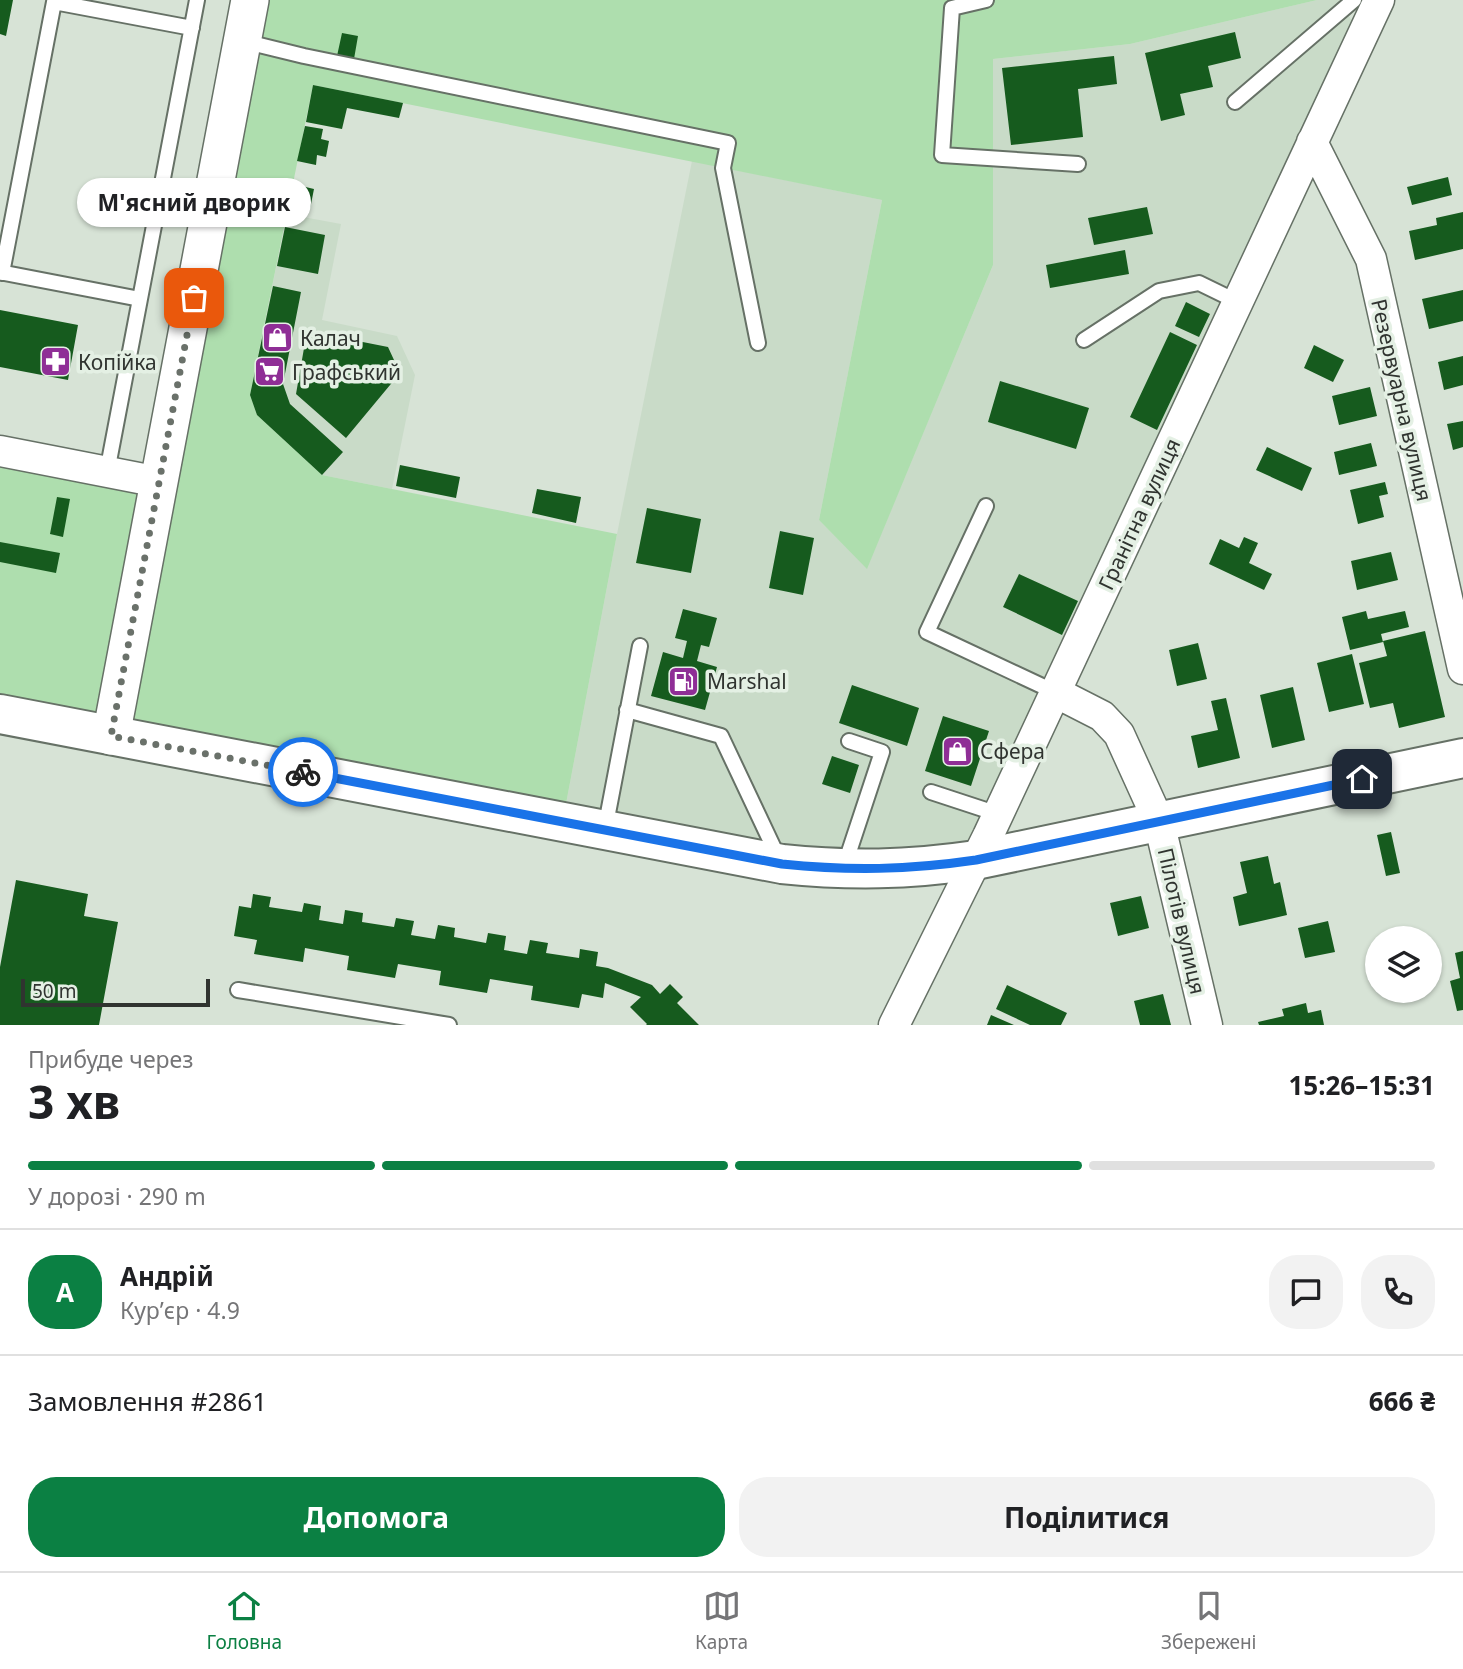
<!DOCTYPE html>
<html lang="uk">
<meta charset="utf-8">
<style>
:root{--surface:#fff;--page:#f2f2f2;--text:#202124;--muted:#757577;--line:#e0e0e0;--accent:#0b8043}
body{margin:0;font-family:"Noto Sans",sans-serif;background:var(--page);color:var(--text);height:100vh;display:flex;flex-direction:column;font-size:26px;white-space:nowrap}
*{box-sizing:border-box;margin:0}
p{font-size:23px;color:var(--muted)}
.icon{flex:none;width:38px;height:38px;fill:none;stroke:currentColor;stroke-width:2;stroke-linecap:round;stroke-linejoin:round}
.map{position:relative;height:1025px;overflow:hidden}
.side{display:flex;flex-direction:column;background:var(--surface);flex:1}
.side>*{flex:none}
.buttons{position:absolute;left:1365px;top:926px;display:grid;gap:14px}
.buttons a{display:grid;place-items:center;width:77px;height:77px;border-radius:50%;background:var(--surface);box-shadow:0 2px 5px #0004;font-size:35px}
.scale{position:absolute;left:21px;bottom:18px;width:189px;box-sizing:border-box;padding-left:7px;border:4px solid #303430;border-top:0;font-size:19px;line-height:24px;white-space:nowrap;color:#303430;-webkit-text-stroke:5px #e4f0e4;paint-order:stroke}
.pin{position:absolute;display:grid;place-items:center;width:60px;height:60px;color:#fff;margin:-30px;border-radius:14px;box-shadow:0 4px 10px #0006}
.courier{position:absolute;display:grid;place-items:center;width:70px;height:70px;margin:-35px;border:5px solid #1a73e8;border-radius:50%;background:#fff;color:#222;box-shadow:0 2px 9px #0007}
.bubble{position:absolute;height:49px;border-radius:24px;background:var(--surface);box-shadow:0 2px 5px #0004;font-size:23px;font-weight:700;line-height:49px;text-align:center}
.summary em{font-style:normal;font-weight:700}
.summary div{display:flex;flex-direction:column-reverse}
.summary{display:flex;align-items:center;justify-content:space-between;height:119px;padding:0 28px}
h1{font-size:46px;font-weight:700;line-height:52px}
.bar{display:grid;grid-template-columns:repeat(4,1fr);gap:10px 7px;align-content:center;height:84px;padding:0 28px}
.bar i{height:9px;border-radius:5px;background:var(--line)}
.bar .active{background:var(--accent)}
.bar p{grid-column:span 4}
.line{display:flex;align-items:center;gap:18px;padding:0 28px;border-top:2px solid var(--line)}
.line div{flex:1}
.round{display:grid;place-items:center;flex:none;width:74px;height:74px;border-radius:28px;background:var(--page)}
.button{display:flex;gap:14px;margin-top:auto;padding:14px 28px}
.button a{flex:1;height:80px;border-radius:28px;background:var(--accent);color:#fff;font-size:28px;font-weight:700;line-height:80px;text-align:center}
.button a+a{background:var(--page);color:var(--text)}
.tabs{display:flex;justify-content:space-around;align-items:center;height:98px;border-top:2px solid var(--line);background:var(--surface);font-size:19px;color:var(--muted)}
.tabs a{display:grid;justify-items:center;gap:4px}
.tabs .active{color:var(--accent)}
.map>svg:first-child{display:block}
</style>
<div class="map">
<svg width="1463" height="1025" viewBox="0 0 1463 1025">
<rect width="100%" height="100%" fill="#d7e3d6"/>
<!-- built -->
<path fill="#c9dbc8" d="M1317 0H1339L1352 21 966 848 831 856 565 809 617 534 692 161 882 200 819 520 867 568 993 265V59L1130 44Z
M287 214 341 224 322 320 397 336 415 375 392 489 322 475 257 415 250 395Z"/>
<!-- green -->
<path fill="#aedeae" d="M268 0H1317L1130 44 993 59V265L867 569 819 520 882 200 313 85 250 395 257 415 322 475 617 534 565 809 129 726Z
M0 462 143 489 99 719 0 700Z"/>
<!-- building -->
<path fill="#165b1e" d="M0 0H13L6 36 0 34Z
M1235 32 1241 58 1208 66 1213 87 1180 94 1185 115 1161 121 1145 53Z
M342 33 358 36 354 59 337 56Z
M1114 56 1117 84 1078 89 1083 137 1011 145 1002 68Z
M313 85 403 103 399 118 347 108 342 129 306 122Z
M305 126 323 129 321 139 329 141 326 157 317 155 316 165 297 161Z
M1448 177 1452 195 1412 205 1407 187Z
M293 184 314 189 310 209 289 205Z
M1147 207 1153 234 1094 245 1088 218Z
M1463 212V249L1415 260 1409 231 1437 225 1436 218Z
M285 227 325 235 318 274 277 266Z
M1125 250 1129 274 1050 288 1046 265Z
M273 286 301 292 283 384 290 404 343 452 322 475 257 415 250 395Z
M1463 290V321L1429 329 1422 299Z
M1186 302 1210 314 1199 337 1175 326Z
M0 310 78 325 68 380 0 367Z
M307 331 388 347 400 373 346 438 296 394Z
M1170 332 1197 345 1157 430 1130 417Z
M1314 345 1344 360 1333 382 1304 368Z
M1463 356V385L1444 390 1438 362Z
M1000 381 1089 408 1076 449 988 422Z
M1370 387 1377 416 1339 425 1332 396Z
M1463 421V447L1453 450 1447 424Z
M1371 443 1377 466 1339 475 1334 452Z
M1267 447 1312 468 1302 491 1256 470Z
M400 465 460 477 456 498 396 486Z
M1385 482 1388 494 1379 496 1384 517 1358 524 1350 490Z
M537 489 581 497 576 523 532 513Z
M57 497 70 499 63 537 50 534Z
M647 508 701 519 691 573 636 563Z
M780 531 814 538 803 595 769 588Z
M1244 537 1258 543 1249 563 1272 574 1264 590 1209 564 1220 539 1239 548Z
M0 542 60 553 56 573 0 562Z
M1391 552 1398 580 1357 590 1351 561Z
M1019 574 1078 601 1062 635 1003 607Z
M683 609 717 618 709 647 701 645 697 661 717 667 705 710 651 696 663 652 683 658 687 641 675 638Z
M1366 611 1368 619 1405 611 1409 627 1381 634 1383 642 1350 650 1342 617Z
M1425 631 1445 717 1399 728 1393 703 1370 708 1359 663 1387 656 1383 641Z
M1198 643 1207 679 1177 686 1169 650Z
M1352 654 1364 704 1329 712 1317 663Z
M852 685 919 708 907 746 839 723Z
M1293 687 1305 740 1272 748 1260 695Z
M1226 698 1240 758 1198 768 1191 736 1218 730 1211 701Z
M943 716 989 731 971 786 925 771Z
M832 756 859 765 850 793 822 784Z
M1391 832 1400 873 1386 876 1377 835Z
M1268 856 1274 884 1280 882 1287 915 1239 926 1233 897 1247 893 1240 862Z
M16 880 88 894 84 916 118 922 99 1025H0V967Z
M253 894 271 897 269 907 302 912 304 903 321 906 319 920 343 924 345 910 363 913 362 922 394 927 396 918 414 921 411 935 435 939 438 925 455 928 454 937 486 943 488 933 506 936 504 950 527 954 530 940 548 943 546 953 579 958 580 949 598 952 596 966 608 968 652 985 660 994 670 984 683 997 677 1003 699 1025H646L647 1024 630 1007 641 997 605 983 603 998 582 994 579 1008 531 1000 533 986 490 979 487 993 439 985 441 971 398 964 395 978 347 970 349 956 305 948 303 962 254 954 257 940 234 936 239 906 251 908Z
M1141 896 1149 928 1118 936 1110 903Z
M1328 921 1335 952 1305 958 1298 928Z
M1463 951V1010L1457 1011 1450 981 1460 978 1455 953Z
M1007 985 1067 1013 1061 1025H1030L996 1009Z
M1163 994 1171 1025H1140L1134 1001Z
M1306 1003 1308 1013 1321 1010 1324 1025H1259L1258 1022 1284 1016 1282 1009Z
M991 1015 1014 1025H987Z"/>
<g fill="none" stroke-linecap="round" stroke-linejoin="round">
<defs>
<path id="service" d="M986 0 952 8 942 155 1078 164
M243 41 304 56 728 143 723 168 758 343
M1235 102 1354 0
M0 272 140 299
M2 273 54 2 192 28
M1084 340 1159 291 1199 283 1238 302
M107 472 197 0
M986 506 927 632 1055 692
M627 710 721 736 779 859
M931 792 998 814
M605 829 640 646
M845 864 882 752 849 741
M238 990 449 1025"/>
<path id="minor" d="M1312 142 1371 259 1463 669
M0 451 159 482
M1055 692 1102 716 1119 734 1159 822 1207 1025
M894 1025 988 836 1379 0"/>
<path id="tertiary" d="M111 736 250 0"/>
<path id="secondary" d="M0 714 782 864C850 871 908 870 976 860L1463 758"/>
</defs>
<!-- service casing -->
<use href="#service" stroke="#667166" stroke-width="18"/>
<!-- minor casing -->
<use href="#minor" stroke="#667166" stroke-width="33"/>
<!-- tertiary casing -->
<use href="#tertiary" stroke="#667166" stroke-width="40"/>
<!-- secondary casing -->
<use href="#secondary" stroke="#667166" stroke-width="42"/>
<!-- service -->
<use href="#service" stroke="#fff" stroke-width="14"/>
<!-- minor -->
<use href="#minor" stroke="#fff" stroke-width="30"/>
<!-- tertiary -->
<use href="#tertiary" stroke="#fff" stroke-width="37"/>
<!-- secondary -->
<use href="#secondary" stroke="#fff" stroke-width="38"/>
</g>
<g fill="none" stroke-linecap="round" stroke-linejoin="round">
<!-- done -->
<path stroke="#6a716a" stroke-width="7" stroke-dasharray="0 12.6" d="M194 298 111 736 303 772"/>
<!-- route -->
<path stroke="#1a73e8" stroke-width="9" d="M303 772 782 864C850 871 908 870 976 860L1362 779"/>
</g>
<!-- icons -->
<defs>
<symbol id="shop-square" viewBox="-11 -11 22 22"><rect x="-9" y="-9" width="18" height="18" rx="4" fill="#8f2e96" stroke="#e4f0e4"/><path d="M-5-2.5h2.3a2.7 3.5 0 0 1 5.4 0H5L5.5 6h-11ZM-1.5-2.5h3a1.5 2.3 0 0 0-3 0Z" fill="#fff"/></symbol>
<symbol id="pharmacy-square" viewBox="-11 -11 22 22"><rect x="-9" y="-9" width="18" height="18" rx="4" fill="#8f2e96" stroke="#e4f0e4"/><path d="M-2-6h4v4h4v4h-4v4h-4v-4h-4v-4h4Z" fill="#fff"/></symbol>
<symbol id="supermarket-square" viewBox="-11 -11 22 22"><rect x="-9" y="-9" width="18" height="18" rx="4" fill="#8f2e96" stroke="#e4f0e4"/><path d="M-6-5.5h2.5l.6 2H6L4.5 2H-2.5L-4.4-4H-6ZM-1.5 3.2a1.3 1.3 0 1 0 .1 0ZM3 3.2a1.3 1.3 0 1 0 .1 0Z" fill="#fff"/></symbol>
<symbol id="fuel-square" viewBox="-11 -11 22 22"><rect x="-9" y="-9" width="18" height="18" rx="4" fill="#8f2e96" stroke="#e4f0e4"/><path d="M-5.5-6h7V0h2V4h1.3V-2.5L3-4.5l.8-.8L6-3V5H2.5V1h-1V6h-7ZM-4.2-4.7v3.2H.2V-4.7Z" fill="#fff"/></symbol>
</defs>
<g fill-rule="evenodd">
<use href="#shop-square" x="260" y="320" width="35" height="35"/>
<use href="#pharmacy-square" x="38" y="344" width="35" height="35"/>
<use href="#supermarket-square" x="252" y="354" width="35" height="35"/>
<use href="#fuel-square" x="666" y="664" width="35" height="35"/>
<use href="#shop-square" x="940" y="734" width="35" height="35"/>
</g>
<g text-anchor="middle" dominant-baseline="central" stroke-width="7" stroke-linejoin="round" paint-order="stroke">
<!-- poi labels -->
<g font-size="21" fill="#303430" stroke="#e4f0e4" text-anchor="start">
<text x="300" y="338">Калач</text>
<text x="78" y="362">Копійка</text>
<text x="292" y="372">Графський</text>
<text x="707" y="681">Marshal</text>
<text x="980" y="751">Сфера</text>
</g>
<!-- street labels -->
<g font-size="21" fill="#303430" stroke="#e4f0e4">
<text transform="translate(1402 400) rotate(77)">Резервуарна вулиця</text>
<text transform="translate(1139 514) rotate(-65)">Гранітна вулиця</text>
<text transform="translate(1182 921) rotate(77)">Пілотів вулиця</text>
</g>
</g>
</svg>
<div class="buttons">
<a><svg class="icon" aria-label="layers" viewBox="0 0 24 24"><path d="M12 4l9 5-9 5-9-5zM3 14l9 5 9-5"/></svg></a>
</div>
<div class="scale">50 m</div>
<div class="pin" style="left:194px;top:298px;background:#ea580c"><svg class="icon" aria-label="bag" viewBox="0 0 24 24"><path d="M5 8h14l-1 12H6zM9 8a3 3 0 0 1 6 0"/></svg></div>
<div class="pin" style="left:1362px;top:779px;background:#1f2937"><svg class="icon" aria-label="home" viewBox="0 0 24 24"><path d="M3 11l9-7 9 7M6 9v11h12V9"/></svg></div>
<div class="courier" style="left:303px;top:772px"><svg class="icon" aria-label="bike" viewBox="0 0 24 24"><circle cx="6" cy="16" r="4"/><circle cx="18" cy="16" r="4"/><path d="M6 16l4-8h5l3 8M10 8l3 8H6M13 5h3"/></svg></div>
<div class="bubble" style="left:77px;top:178px;width:234px">М'ясний дворик</div>
</div>
<section class="side">
<div class="summary"><div><h1>3 хв</h1><p>Прибуде через</p></div><em>15:26–15:31</em></div>
<div class="bar"><i class="active"></i><i class="active"></i><i class="active"></i><i></i><p>У дорозі · 290 m</p></div>
<div class="line" style="height:126px"><b class="round" style="background:var(--accent);color:#fff">А</b><div><b>Андрій</b><p>Кур’єр · 4.9</p></div><a class="round"><svg class="icon" aria-label="chat" viewBox="0 0 24 24"><path d="M4 5h16v11H9l-5 4z"/></svg></a><a class="round"><svg class="icon" aria-label="phone" viewBox="0 0 24 24"><path d="M5 4h4l2 5-3 2q2 4 5 5l2-3 5 2v4C11 20 4 13 5 4z"/></svg></a></div>
<div class="line" style="height:91px"><div>Замовлення #2861</div><b>666 ₴</b></div>
<div class="button"><a>Допомога</a><a>Поділитися</a></div>
</section>
<nav class="tabs">
<a class="active"><svg class="icon" aria-label="home" viewBox="0 0 24 24"><path d="M3 11l9-7 9 7M6 9v11h12V9"/></svg>Головна</a>
<a><svg class="icon" aria-label="map" viewBox="0 0 24 24"><path d="M3 6l6-2 6 2 6-2v14l-6 2-6-2-6 2zM9 4v14M15 6v14"/></svg>Карта</a>
<a><svg class="icon" aria-label="saved" viewBox="0 0 24 24"><path d="M7 4h10v16l-5-4-5 4z"/></svg>Збережені</a>
</nav>
